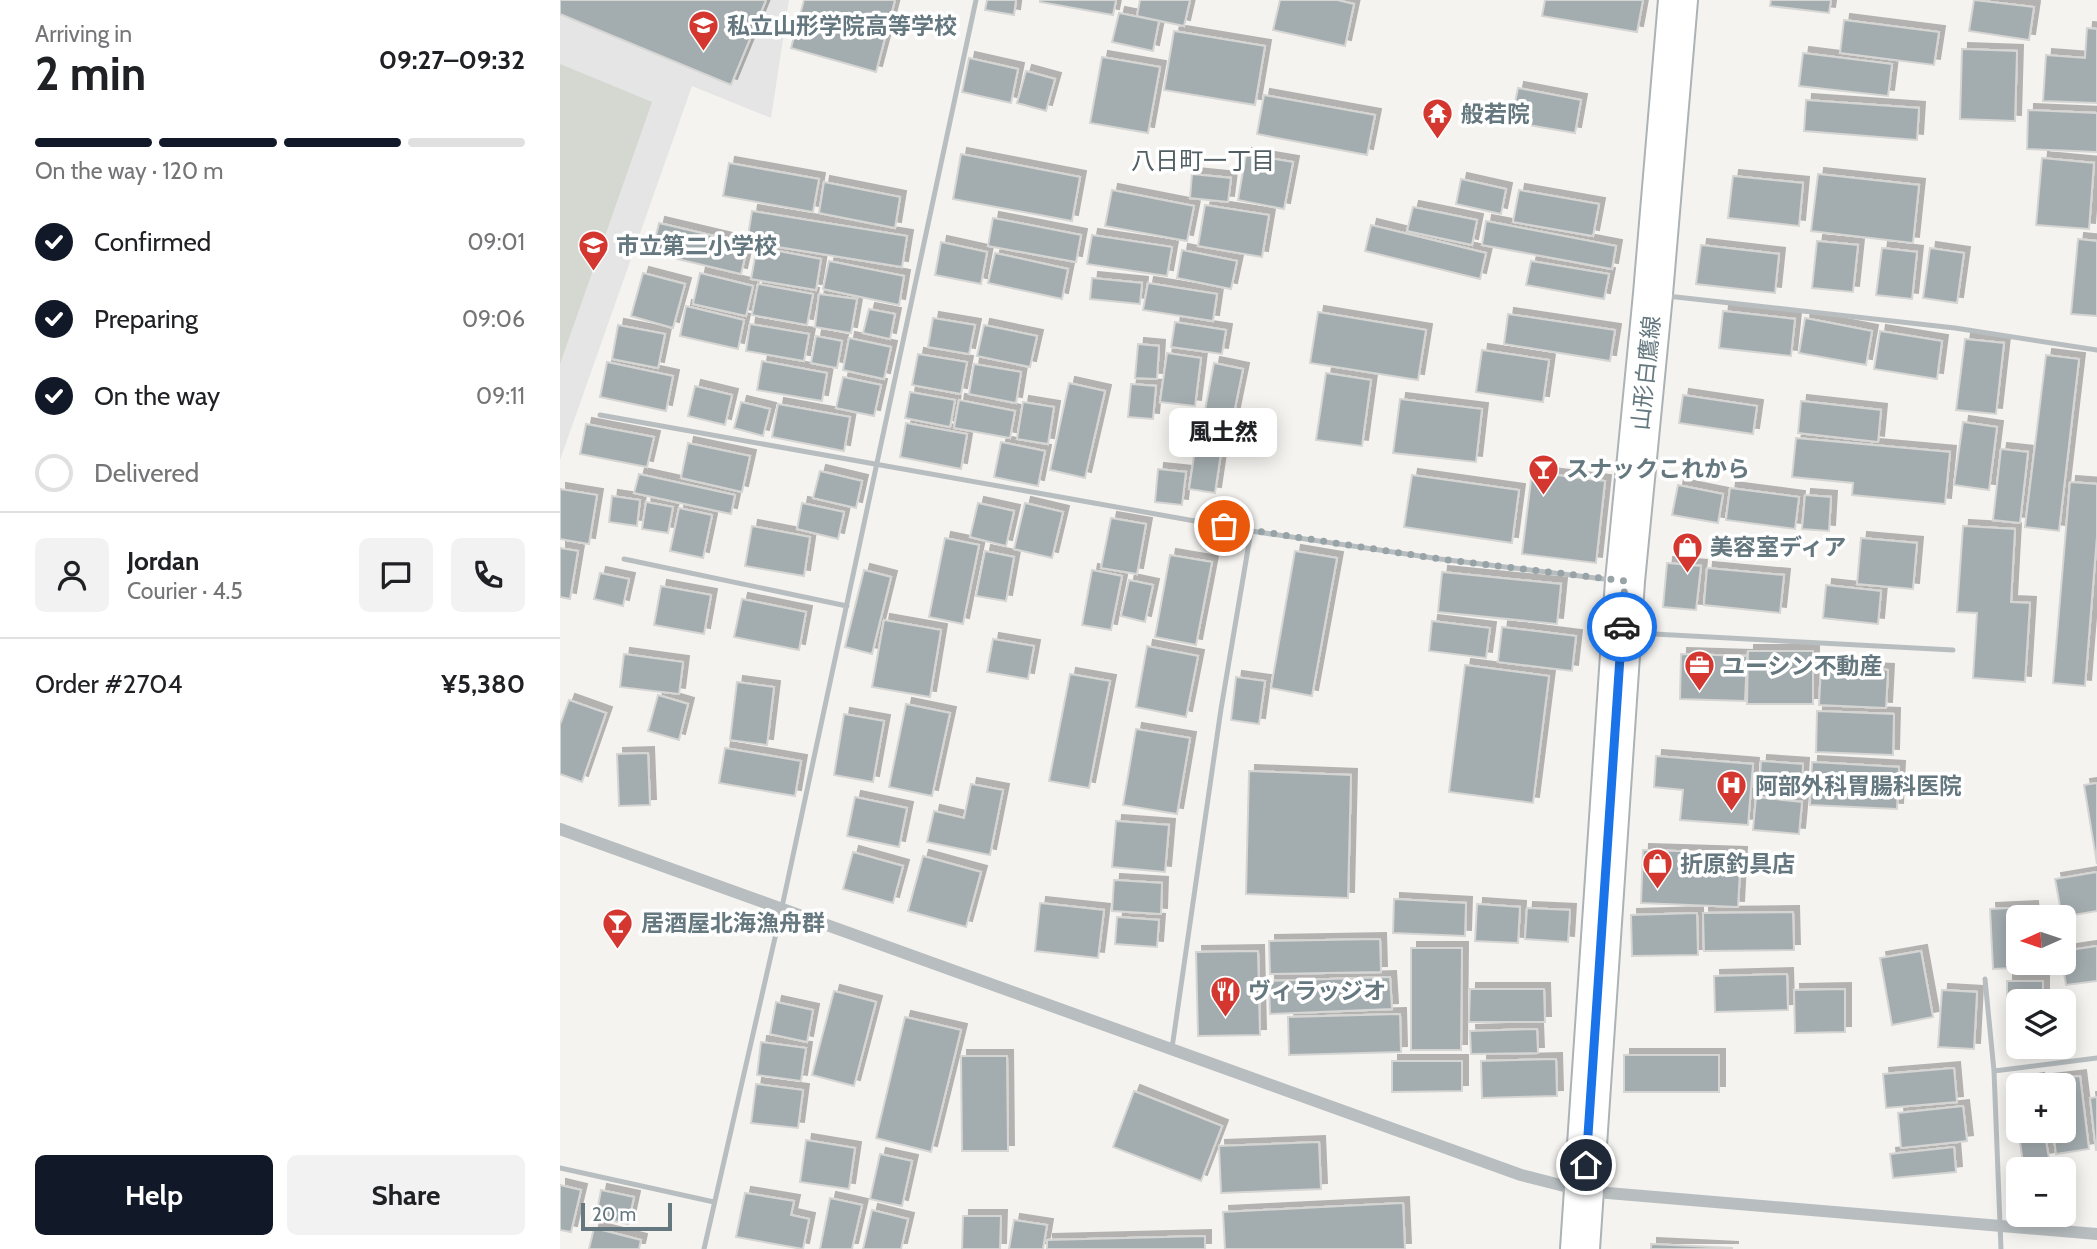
<!DOCTYPE html>
<meta charset="utf-8">
<style>
:root{--surface:#fff;--page:#f2f2f2;--text:#202124;--muted:#757577;--line:#e0e0e0;--accent:#111827}
body{margin:0;font-family:Cabin,"Noto Sans JP",sans-serif;background:var(--page);color:var(--text);height:100vh;display:flex;flex-direction:column;font-size:26px;white-space:nowrap}
*{box-sizing:border-box;margin:0}
p{font-size:23px;color:var(--muted)}
.icon{flex:none;width:38px;height:38px;fill:none;stroke:currentColor;stroke-width:2;stroke-linecap:round;stroke-linejoin:round}
.map{position:relative;flex:1;overflow:hidden}
.sheet{display:flex;flex-direction:column;background:var(--surface);width:560px}
.sheet>*{flex:none}
.needle{width:46px;rotate:267deg}
.tools{position:absolute;left:1446px;top:905px;display:grid;gap:14px}
.tools a{display:grid;place-items:center;width:70px;height:70px;border-radius:10px;background:var(--surface);box-shadow:0 4px 18px #0003;font-size:35px}
.scale{position:absolute;left:21px;bottom:18px;width:91px;box-sizing:border-box;padding-left:7px;border:4px solid #65787f;border-top:0;font-size:19px;line-height:24px;white-space:nowrap;color:#65787f;-webkit-text-stroke:5px #fff;paint-order:stroke}
.pin{position:absolute;display:grid;place-items:center;width:60px;height:60px;color:#fff;margin:-30px;border:4px solid #fff;border-radius:50%;box-shadow:0 2px 7px #0007}
.courier{position:absolute;display:grid;place-items:center;width:70px;height:70px;margin:-35px;border:5px solid #1a73e8;border-radius:50%;background:#fff;color:#222;box-shadow:0 2px 9px #0007}
.bubble{position:absolute;height:49px;border-radius:10px;background:var(--surface);box-shadow:0 4px 18px #0003;font-size:23px;font-weight:800;line-height:49px;text-align:center}
.summary em{font-style:normal;font-weight:800}
.summary div{display:flex;flex-direction:column-reverse}
.summary{display:flex;align-items:center;justify-content:space-between;height:119px;padding:0 35px}
h1{font-size:46px;font-weight:800;line-height:52px}
.bar{display:grid;grid-template-columns:repeat(4,1fr);gap:10px 7px;align-content:center;height:84px;padding:0 35px}
.bar i{height:9px;border-radius:5px;background:var(--line)}
.bar .selected{background:var(--accent)}
.bar p{grid-column:span 4}
.line{display:flex;align-items:center;gap:18px;padding:0 35px;border-top:2px solid var(--line)}
.line div{flex:1}
.round{display:grid;place-items:center;flex:none;width:74px;height:74px;border-radius:10px;background:var(--page)}
ol{padding:0 35px;list-style:none}
li{display:flex;align-items:center;gap:21px;height:77px}
li p{margin-inline-start:auto}
li .icon{padding:7px;border-radius:50%;background:var(--accent);color:#fff;stroke-width:4}
li:last-child{color:var(--muted)}
li i{width:38px;height:38px;border:4px solid var(--line);border-radius:50%}
.action{display:flex;gap:14px;margin-top:auto;padding:14px 35px}
.action a{flex:1;height:80px;border-radius:10px;background:var(--accent);color:#fff;font-size:28px;font-weight:800;line-height:80px;text-align:center}
.action a+a{background:var(--page);color:var(--text)}
main{display:flex;flex:1;min-height:0}
.map>svg:first-child{display:block}
</style>
<main>
<section class="sheet">
<div class="summary"><div><h1>2 min</h1><p>Arriving in</p></div><em>09:27–09:32</em></div>
<div class="bar"><i class="selected"></i><i class="selected"></i><i class="selected"></i><i></i><p>On the way · 120 m</p></div>
<ol>
<li><svg class="icon" aria-label="check" viewBox="0 0 24 24"><path d="M5 12l5 5 9-10"/></svg>Confirmed<p>09:01</p></li>
<li><svg class="icon" aria-label="check" viewBox="0 0 24 24"><path d="M5 12l5 5 9-10"/></svg>Preparing<p>09:06</p></li>
<li><svg class="icon" aria-label="check" viewBox="0 0 24 24"><path d="M5 12l5 5 9-10"/></svg>On the way<p>09:11</p></li>
<li><i></i>Delivered</li>
</ol>
<div class="line" style="height:126px"><a class="round"><svg class="icon" aria-label="person" viewBox="0 0 24 24"><circle cx="12" cy="8" r="4"/><path d="M4 21q1-7 8-7t8 7"/></svg></a><div><b>Jordan</b><p>Courier · 4.5</p></div><a class="round"><svg class="icon" aria-label="chat" viewBox="0 0 24 24"><path d="M4 5h16v11H9l-5 4z"/></svg></a><a class="round"><svg class="icon" aria-label="phone" viewBox="0 0 24 24"><path d="M5 4h4l2 5-3 2q2 4 5 5l2-3 5 2v4C11 20 4 13 5 4z"/></svg></a></div>
<div class="line" style="height:91px"><div>Order #2704</div><b>¥5,380</b></div>
<div class="action"><a>Help</a><a>Share</a></div>
</section>
<div class="map">
<svg width="1537" height="1249" viewBox="0 0 1537 1249">
<defs>
<filter id="shadow"><feDropShadow dx="6" dy="-6" stdDeviation="0" flood-color="#0004"/></filter>
</defs>
<rect width="100%" height="100%" fill="#f4f3f0"/>
<!-- built -->
<path fill="#e4e5e4" d="M0 0H229L211 118 132 86 0 460Z"/>
<!-- green -->
<path fill="#d4d8d0" d="M0 64 92 102 0 364Z"/>
<!-- building -->
<path fill="#a3acaf" stroke="#d5d5d3" stroke-width="2" filter="url(#shadow)" d="M0 0H206L171 85 0 14Z
M244 0H335L316 72 231 48Z
M427 0H456L454 15 425 10Z
M480 0H556L553 15 480 2Z
M580 0H630L624 26 577 16Z
M720 0H777L794 4 785 46 713 30Z
M985 0H1083L1077 32 982 16Z
M1211 0H1271L1269 13 1210 6Z
M1414 0 1474 7 1469 40 1409 31Z
M559 13 599 21 593 51 552 42Z
M1284 20 1379 32 1374 65 1280 53Z
M1527 28 1537 29V103L1483 101 1486 55 1525 58Z
M614 31 705 46 695 105 604 90Z
M1402 49 1457 51 1455 121 1400 119Z
M1243 53 1332 64 1328 96 1239 86Z
M542 57 600 67 588 133 530 123Z
M409 58 458 69 451 103 402 92Z
M466 71 495 79 486 111 457 103Z
M958 88 1021 100 1015 133 951 122Z
M704 95 815 115 807 155 697 134Z
M1246 100 1359 108 1357 140 1244 131Z
M1468 110 1537 113V152L1467 149Z
M401 154 520 177 512 221 393 199Z
M686 154 733 162 724 209 678 200Z
M1482 158 1534 163 1529 229 1476 225Z
M169 163 259 179 253 212 163 196Z
M632 174 671 178 668 202 630 198Z
M1258 174 1359 185 1353 243 1251 231Z
M1173 176 1243 183 1239 226 1168 218Z
M901 179 946 189 941 214 896 204Z
M264 182 340 197 335 228 259 213Z
M552 190 634 206 627 241 545 226Z
M959 190 1039 204 1033 236 953 222Z
M645 205 709 215 702 257 638 246Z
M853 207 917 220 912 245 847 231Z
M192 211 347 236 342 267 187 242Z
M433 218 521 235 516 262 428 246Z
M926 221 1056 246 1052 269 922 245Z
M99 223 188 244 181 274 92 253Z
M811 225 926 253 920 279 805 251Z
M532 235 612 247 607 276 527 264Z
M1518 239 1537 241V316L1511 314Z
M1257 241 1298 245 1293 292 1252 288Z
M381 242 427 252 421 284 375 275Z
M1141 245 1219 254 1215 293 1136 284Z
M197 247 261 259 256 290 191 279Z
M1322 248 1357 252 1352 299 1316 295Z
M1370 248 1404 253 1397 303 1363 298Z
M622 250 677 261 671 289 617 278Z
M435 253 508 269 502 299 428 283Z
M269 261 344 276 339 305 263 289Z
M971 261 1049 274 1044 299 966 285Z
M83 273 125 284 113 328 71 316Z
M140 273 193 286 186 316 133 304Z
M532 278 582 283 580 304 530 299Z
M588 283 657 294 653 321 583 310Z
M198 284 253 294 247 325 192 315Z
M259 294 297 299 291 333 255 327Z
M126 306 184 320 178 349 120 336Z
M309 309 335 314 330 339 303 333Z
M1163 311 1235 319 1231 356 1159 348Z
M758 312 866 330 858 380 750 363Z
M948 314 1055 330 1050 361 944 344Z
M373 318 415 325 409 354 368 347Z
M1245 318 1312 331 1306 365 1239 353Z
M615 322 666 330 662 354 611 347Z
M190 324 249 334 244 361 186 351Z
M58 325 105 334 98 368 52 359Z
M424 325 477 336 470 367 417 356Z
M1320 331 1382 341 1377 379 1314 369Z
M256 336 282 341 277 368 251 363Z
M289 338 331 347 324 379 283 370Z
M1405 339 1444 343 1436 414 1396 410Z
M578 344 599 346 597 379 575 378Z
M922 350 989 360 983 402 916 392Z
M607 353 641 358 635 406 600 402Z
M358 354 407 362 401 394 352 385Z
M1486 355 1519 359 1499 531 1465 527Z
M202 361 267 373 262 401 197 390Z
M47 362 113 376 106 411 40 397Z
M654 363 683 369 668 442 640 436Z
M414 364 461 372 456 403 409 394Z
M766 373 811 380 802 446 756 440Z
M283 377 321 385 314 416 276 408Z
M509 383 545 391 525 478 490 470Z
M571 384 596 386 593 419 568 417Z
M135 386 172 395 165 425 128 416Z
M350 392 395 400 390 427 345 418Z
M1123 395 1197 406 1193 434 1119 423Z
M840 399 922 409 916 462 833 453Z
M399 400 455 411 450 438 394 428Z
M1241 401 1321 410 1318 442 1238 433Z
M181 402 210 409 203 436 174 428Z
M463 402 494 407 488 444 457 439Z
M218 404 290 417 284 451 212 437Z
M1403 422 1437 427 1429 490 1394 485Z
M346 423 407 434 401 469 340 457Z
M26 424 94 437 87 467 20 454Z
M1236 438 1390 452 1385 504 1292 495 1293 483 1232 477Z
M441 442 485 451 478 486 434 477Z
M128 443 190 456 182 492 121 478Z
M636 443 662 446 655 493 629 489Z
M1441 449 1468 452 1460 523 1433 520Z
M598 469 626 472 622 505 595 502Z
M260 471 302 481 296 508 253 498Z
M972 472 1045 481 1036 563 962 554Z
M79 474 175 495 171 514 74 493Z
M852 475 959 490 952 543 844 527Z
M1510 482 1537 484V536L1525 686 1493 683Z
M1118 485 1163 494 1158 523 1112 515Z
M1170 488 1239 497 1235 529 1166 520Z
M0 489 37 495 29 544 0 539Z
M1245 495 1271 497 1269 531 1242 529Z
M52 496 80 500 77 526 49 522Z
M86 502 113 507 108 533 82 529Z
M242 503 284 512 278 539 237 529Z
M418 503 454 511 446 546 410 537Z
M465 503 503 512 492 558 454 549Z
M119 508 152 515 143 558 110 551Z
M551 518 586 524 577 574 541 568Z
M192 526 250 537 244 576 185 566Z
M1403 526 1455 529 1451 602 1470 603 1465 682 1413 678 1417 613 1397 612Z
M385 538 419 545 403 624 369 617Z
M1301 538 1357 543 1353 589 1297 584Z
M0 548 18 551 10 599 0 597Z
M425 551 454 557 446 601 416 596Z
M735 551 777 558 752 696 711 688Z
M610 555 652 562 636 645 595 637Z
M1107 563 1141 566 1136 610 1103 607Z
M1147 568 1224 575 1220 613 1144 605Z
M304 570 331 577 312 654 285 647Z
M532 570 562 576 551 630 522 625Z
M882 572 1001 584 997 624 878 612Z
M40 573 69 579 63 606 34 599Z
M569 580 593 585 585 622 561 616Z
M1266 585 1321 591 1318 624 1263 618Z
M101 586 151 595 144 634 94 625Z
M182 599 246 612 239 650 174 637Z
M324 620 381 630 370 697 312 687Z
M872 621 930 628 926 658 869 651Z
M942 627 1016 636 1012 671 938 662Z
M433 639 474 646 468 679 427 672Z
M587 646 638 656 626 717 576 707Z
M1188 651H1253V704H1187Z
M64 654 123 662 119 694 60 687Z
M1121 654 1187 656 1185 701 1120 699Z
M905 665 989 676 973 803 889 792Z
M1261 667 1328 670 1326 708 1259 705Z
M510 674 550 681 529 788 489 781Z
M676 677 705 681 699 724 671 720Z
M177 682 214 687 207 745 170 740Z
M98 695 128 704 119 740 88 731Z
M9 700 46 713 22 782 0 774V725Z
M346 704 390 713 372 796 329 787Z
M1257 711 1334 714 1333 755 1256 752Z
M284 714 324 721 313 782 274 775Z
M576 729 630 738 617 814 563 805Z
M165 748 241 761 235 796 159 783Z
M88 753 90 805 59 806 57 754Z
M1096 756 1193 764 1188 825 1120 820 1123 790 1094 787Z
M1201 761 1243 764 1241 797 1199 793Z
M1252 762 1339 767 1337 809 1250 805Z
M689 771 791 775 788 898 686 894Z
M1537 783V864L1524 785Z
M411 784 443 790 430 855 367 842 374 811 404 818Z
M295 797 347 808 339 847 287 836Z
M1196 797 1242 802 1239 834 1193 830Z
M556 821 609 825 605 872 552 867Z
M1083 850 1181 853 1178 907 1081 903Z
M293 852 343 866 333 903 283 889Z
M363 856 421 872 406 927 348 911Z
M1537 872V911L1502 917 1495 879Z
M554 880 602 883 601 914 552 911Z
M834 899 906 903 905 936 833 933Z
M480 903 544 910 538 958 475 951Z
M917 904 960 907 958 943 915 941Z
M1472 907 1473 917H1458V962H1475V967L1433 969 1430 909Z
M967 908 1010 910 1008 942 965 939Z
M1233 912 1234 950 1144 951 1143 913Z
M1137 913 1138 955 1072 956 1071 915Z
M557 917 599 920 597 947 555 944Z
M820 939 821 972 710 974 709 941Z
M1537 946V981L1506 985 1502 962 1503 951Z
M851 948H902L901 1050H851Z
M698 951 700 1035 638 1036 636 952Z
M1361 951 1373 1017 1332 1025 1320 958Z
M1227 974 1228 1010 1155 1012 1154 976Z
M830 977 832 1009 710 1014 709 981Z
M1447 981H1483V1001H1458V1046H1483V1050H1447Z
M910 989H984L985 1022H909Z
M1285 989V1032L1235 1033 1234 990Z
M1382 990 1417 992 1414 1049 1378 1047Z
M274 991 316 1002 294 1086 252 1075Z
M216 1002 253 1010 247 1042 210 1034Z
M840 1014 841 1052 729 1055 728 1017Z
M345 1017 401 1030 371 1152 316 1138Z
M977 1029 978 1053 911 1054 910 1031Z
M201 1042 246 1048 241 1081 197 1075Z
M1064 1055H1159V1092H1064Z
M401 1056H447L448 1151H402Z
M996 1059 997 1096 922 1098 921 1061Z
M832 1061H902V1091L832 1092Z
M1394 1068 1397 1102 1326 1108 1323 1074Z
M1520 1076 1529 1149 1496 1154 1493 1130H1503V1085H1487L1486 1080Z
M1478 1079 1479 1085H1458V1123H1453L1448 1084Z
M196 1084 243 1090 238 1128 191 1123Z
M574 1091 662 1126 641 1181 553 1147Z
M1537 1097V1150H1536L1530 1098Z
M1403 1106 1407 1141 1341 1148 1338 1113Z
M1458 1130H1484L1489 1158 1463 1162Z
M246 1140 295 1148 289 1189 240 1182Z
M759 1142 761 1189 661 1193 659 1146Z
M1394 1147 1396 1172 1333 1178 1330 1154Z
M320 1154 352 1161 342 1206 310 1199Z
M0 1185 21 1190 11 1232 0 1230Z
M41 1190 74 1197 68 1224 36 1217Z
M185 1193 234 1201 231 1215 249 1219 243 1249 176 1237Z
M270 1198 302 1205 292 1249H260Z
M843 1203 845 1249H665L663 1212Z
M312 1210 348 1219 341 1249H303Z
M403 1216H441L440 1249H402Z
M454 1220 487 1225 483 1249H449Z
M34 1228 81 1240 79 1249H29Z
M645 1236V1249H487V1240Z
M1091 1244 1172 1248V1249H1091Z"/>
<g fill="none" stroke-linecap="round" stroke-linejoin="round">
<defs>
<path id="primary" d="M1020 1249 1065 581 1093 294 1118 0"/>
</defs>
<!-- primary casing -->
<use href="#primary" stroke="#acb2b5" stroke-width="42"/>
<!-- service -->
<path stroke="#b8bec0" stroke-width="5" d="M1107 296 1395 328 1537 350
M40 415 691 531 880 559 1052 580
M64 559 287 606
M1075 633 1393 650
M1425 979 1434 1071 1441 1249
M612 1048 661 709 691 531
M1434 1071 1537 1058
M0 1168 154 1202
M144 1249 222 907 416 0"/>
<!-- tertiary -->
<path stroke="#b8bec0" stroke-width="12" d="M0 829 961 1175 1024 1191 1537 1234"/>
<!-- primary -->
<use href="#primary" stroke="#fff" stroke-width="38"/>
</g>
<g fill="none" stroke-linecap="round" stroke-linejoin="round">
<!-- done -->
<path stroke="#97a3a7" stroke-width="7" stroke-dasharray="0 12.6" d="M664 526 880 559 1065 581 1062 627"/>
<!-- route -->
<path stroke="#1a73e8" stroke-width="9" d="M1026 1165 1062 627"/>
</g>
<!-- icons -->
<defs>
<symbol id="school-pin" viewBox="-11 -11 22 30"><path d="M0 17L-7.5 6A9.5 9.5 0 1 1 7.5 6Z" fill="#d43730" stroke="#fff"/><path d="M0-5L7-2L0 1L-7-2ZM-4 1L0 2.5L4 1V4Q0 6-4 4Z" fill="#fff"/></symbol>
<symbol id="temple-pin" viewBox="-11 -11 22 30"><path d="M0 17L-7.5 6A9.5 9.5 0 1 1 7.5 6Z" fill="#d43730" stroke="#fff"/><path d="M0-6L5-2H3V0L6.5 2.5H4V6H1.5V3h-3V6H-4V2.5H-6.5L-3 0V-2H-5Z" fill="#fff"/></symbol>
<symbol id="bar-pin" viewBox="-11 -11 22 30"><path d="M0 17L-7.5 6A9.5 9.5 0 1 1 7.5 6Z" fill="#d43730" stroke="#fff"/><path d="M-6-5H6L.8 .8V4.5H3.5V6h-7V4.5H-.8V.8Z" fill="#fff"/></symbol>
<symbol id="shop-pin" viewBox="-11 -11 22 30"><path d="M0 17L-7.5 6A9.5 9.5 0 1 1 7.5 6Z" fill="#d43730" stroke="#fff"/><path d="M-5-2.5h2.3a2.7 3.5 0 0 1 5.4 0H5L5.5 6h-11ZM-1.5-2.5h3a1.5 2.3 0 0 0-3 0Z" fill="#fff"/></symbol>
<symbol id="office-pin" viewBox="-11 -11 22 30"><path d="M0 17L-7.5 6A9.5 9.5 0 1 1 7.5 6Z" fill="#d43730" stroke="#fff"/><path d="M-6-3h4V-5.5h4V-3h4V5H-6ZM-1-4.5V-3h2v-1.5ZM-6 0V1H6V0Z" fill="#fff"/></symbol>
<symbol id="hospital-pin" viewBox="-11 -11 22 30"><path d="M0 17L-7.5 6A9.5 9.5 0 1 1 7.5 6Z" fill="#d43730" stroke="#fff"/><path d="M-5-5h3v3.5h4V-5h3V5h-3V1.5h-4V5h-3Z" fill="#fff"/></symbol>
<symbol id="restaurant-pin" viewBox="-11 -11 22 30"><path d="M0 17L-7.5 6A9.5 9.5 0 1 1 7.5 6Z" fill="#d43730" stroke="#fff"/><path d="M-5-6h1v4h1v-4h1v4h1v-4h1v5L-1.5 .5V6h-2V.5L-5-1ZM5-6V6H3V1.5H1.5Q1.5-4 5-6Z" fill="#fff"/></symbol>
</defs>
<g fill-rule="evenodd">
<use href="#school-pin" x="126" y="8" width="35" height="47"/>
<use href="#temple-pin" x="860" y="96" width="35" height="47"/>
<use href="#school-pin" x="16" y="228" width="35" height="47"/>
<use href="#bar-pin" x="966" y="452" width="35" height="47"/>
<use href="#shop-pin" x="1110" y="530" width="35" height="47"/>
<use href="#office-pin" x="1122" y="648" width="35" height="47"/>
<use href="#hospital-pin" x="1154" y="768" width="35" height="47"/>
<use href="#shop-pin" x="1080" y="846" width="35" height="47"/>
<use href="#bar-pin" x="40" y="906" width="35" height="47"/>
<use href="#restaurant-pin" x="648" y="974" width="35" height="47"/>
</g>
<g text-anchor="middle" dominant-baseline="central" stroke-width="7" stroke-linejoin="round" paint-order="stroke">
<!-- poi labels -->
<g font-size="23" font-weight="bold" fill="#65787f" stroke="#fff" text-anchor="start">
<text x="167" y="26">私立山形学院高等学校</text>
<text x="901" y="114">般若院</text>
<text x="56" y="246">市立第二小学校</text>
<text x="1006" y="469">スナックこれから</text>
<text x="1150" y="547">美容室ディア</text>
<text x="1162" y="666">ユーシン不動産</text>
<text x="1195" y="786">阿部外科胃腸科医院</text>
<text x="1120" y="864">折原釣具店</text>
<text x="81" y="923">居酒屋北海漁舟群</text>
<text x="688" y="991">ヴィラッジオ</text>
</g>
<!-- street labels -->
<g font-size="23" fill="#65787f" stroke="#fff">
<text transform="translate(1086 373) rotate(-84)">山形白鷹線</text>
</g>
<!-- neighbourhood labels -->
<g font-size="24" fill="#526065" stroke="#fff">
<text x="643" y="160">八日町一丁目</text>
</g>
</g>
</svg>
<div class="tools">
<a><svg class="needle" viewBox="-14 -14 28 28"><path d="M0-13l5 13h-10z" fill="#e53935"/><path d="M0 13l5-13h-10z" fill="#757577"/></svg></a>
<a><svg class="icon" aria-label="layers" viewBox="0 0 24 24"><path d="M12 4l9 5-9 5-9-5zM3 14l9 5 9-5"/></svg></a>
<a>+</a>
<a>−</a>
</div>
<div class="scale">20 m</div>
<div class="pin" style="left:664px;top:526px;background:#ea580c"><svg class="icon" aria-label="bag" viewBox="0 0 24 24"><path d="M5 8h14l-1 12H6zM9 8a3 3 0 0 1 6 0"/></svg></div>
<div class="pin" style="left:1026px;top:1165px;background:#1f2937"><svg class="icon" aria-label="home" viewBox="0 0 24 24"><path d="M3 11l9-7 9 7M6 9v11h12V9"/></svg></div>
<div class="courier" style="left:1062px;top:627px"><svg class="icon" aria-label="car" viewBox="0 0 24 24"><path d="M5 17H2v-5l4-1 3-4h7l3 4 3 1v5h-3M9 17h6M6 11h13"/><circle cx="7" cy="17" r="2"/><circle cx="17" cy="17" r="2"/></svg></div>
<div class="bubble" style="left:609px;top:408px;width:108px">風土然</div>
</div>
</main>
